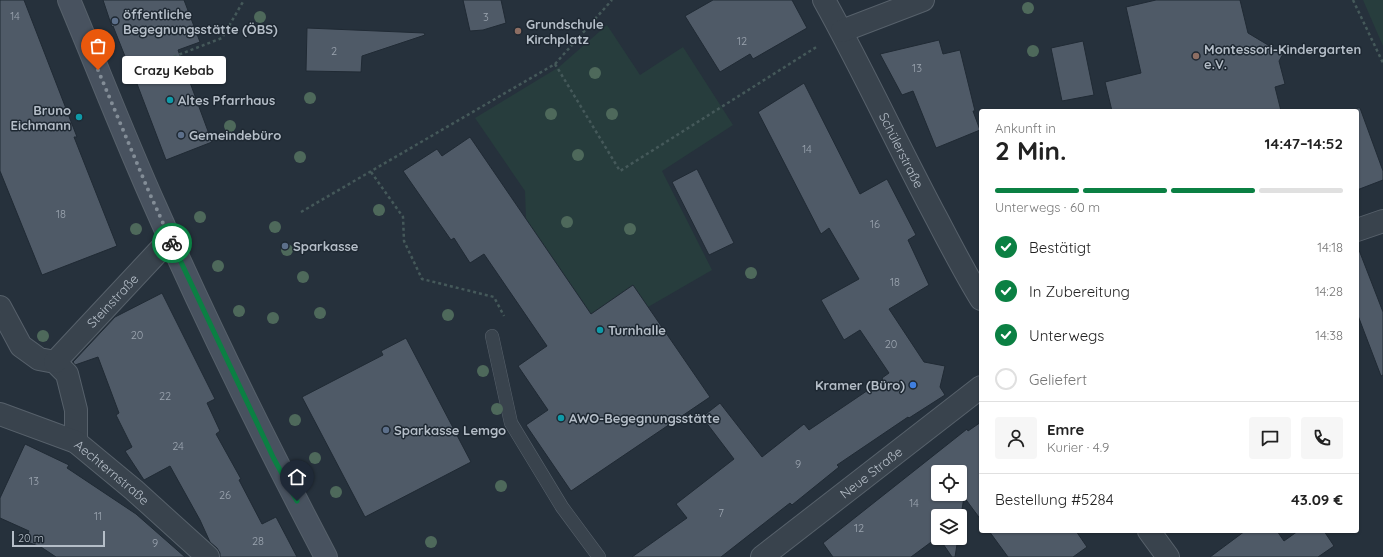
<!DOCTYPE html>
<html lang="de">
<meta charset="utf-8">
<style>
:root{--surface:#fff;--page:#f6f6f6;--text:#222;--muted:#767676;--line:#e0e0e0;--accent:#0b8043}
body{margin:0;font-family:Quicksand,sans-serif;background:var(--page);color:var(--text);height:100vh;display:flex;flex-direction:column;font-size:15px;white-space:nowrap}
*{box-sizing:border-box;margin:0}
p{font-size:13px;color:var(--muted)}
.icon{flex:none;width:22px;height:22px;fill:none;stroke:currentColor;stroke-width:2;stroke-linecap:round;stroke-linejoin:round}
.map{position:relative;flex:1;overflow:hidden}
.sheet{position:absolute;left:979px;top:109px;width:380px;height:424px;display:flex;flex-direction:column;background:var(--surface);border-radius:4px;box-shadow:0 1px 3px #0004}
.sheet>*{flex:none}
.tools{position:absolute;left:931px;top:465px;display:grid;gap:8px}
.tools a{display:grid;place-items:center;width:36px;height:36px;border-radius:4px;background:var(--surface);box-shadow:0 1px 3px #0004;font-size:20px}
.scale{position:absolute;left:12px;bottom:10px;width:93px;box-sizing:border-box;padding-left:4px;border:2px solid #b5bec8;border-top:0;font-size:11px;line-height:14px;white-space:nowrap;color:#b5bec8;-webkit-text-stroke:3px #1e2832;paint-order:stroke}
.pin{position:absolute;display:grid;place-items:center;width:34px;height:34px;color:#fff;margin:-41px -17px;border-radius:50% 50% 50% 0;rotate:-45deg;box-shadow:0 0 4px #0007}
.pin .icon{rotate:45deg}
.courier{position:absolute;display:grid;place-items:center;width:40px;height:40px;margin:-20px;border:3px solid #0b8043;border-radius:50%;background:#fff;color:#222;box-shadow:0 1px 5px #0007}
.bubble{position:absolute;height:28px;border-radius:4px;background:var(--surface);box-shadow:0 1px 3px #0004;font-size:13px;font-weight:700;line-height:28px;text-align:center}
.overview em{font-style:normal;font-weight:700}
.overview div{display:flex;flex-direction:column-reverse}
.overview{display:flex;align-items:center;justify-content:space-between;height:68px;padding:0 16px}
h1{font-size:26px;font-weight:700;line-height:30px}
.bar{display:grid;grid-template-columns:repeat(4,1fr);gap:6px 4px;align-content:center;height:48px;padding:0 16px}
.bar i{height:5px;border-radius:3px;background:var(--line)}
.bar .selected{background:var(--accent)}
.bar p{grid-column:span 4}
.line{display:flex;align-items:center;gap:10px;padding:0 16px;border-top:1px solid var(--line)}
.line div{flex:1}
.round{display:grid;place-items:center;flex:none;width:42px;height:42px;border-radius:4px;background:var(--page)}
ol{padding:0 16px;list-style:none}
li{display:flex;align-items:center;gap:12px;height:44px}
li p{margin-inline-start:auto}
li .icon{padding:4px;border-radius:50%;background:var(--accent);color:#fff;stroke-width:4}
li:last-child{color:var(--muted)}
li i{width:22px;height:22px;border:2px solid var(--line);border-radius:50%}
.map>svg:first-child{display:block}
</style>
<div class="map">
<svg width="1383" height="557" viewBox="0 0 1383 557">
<rect width="100%" height="100%" fill="#26313c"/>
<!-- green -->
<path fill="#273d3d" d="M1363 0H1383V46Z
M607 25 640 75 683 47 733 125 662 171 712 270 648 307 633 285 591 314 526 219 525 191 475 118 559 67Z"/>
<!-- building -->
<path fill="#4f5a67" stroke="#202a34" fill-rule="evenodd" d="M0 0H24L77 137H74L117 246 42 275 0 171Z
M103 0H184L200 42 178 50 212 142 166 160 131 68 130 69 113 26 112 27Z
M463 0H501L506 23 483 30 470 31Z
M713 0H792L807 28 753 59 750 54 720 72 685 16Z
M1156 0H1240L1248 33 1283 54 1279 61 1285 84 1275 87 1281 111H1112L1105 82 1141 73 1126 7Z
M307 28 424 33 425 35 362 56 361 72 306 71Z
M939 40 943 54 960 50 975 111H973L980 130 936 148 913 91 902 95 880 54Z
M1083 41 1094 95 1062 101 1051 48Z
M804 83 860 194 887 179 916 235 908 240 929 285 889 309 924 362 945 366 940 387 945 395 909 418 908 417 837 465 839 467 792 505 790 503 721 557H632L687 518 676 504 734 459 702 417 720 403 762 457 804 424 809 430 883 380 882 378 889 373 860 330 844 340 821 300 859 279 829 228 821 234 758 112Z
M1357 108H1360L1383 171V180L1357 190Z
M470 137 591 314 633 285 710 397 571 491 526 425 548 410 518 366 547 346 484 254 470 263 454 238 451 240 403 171 437 149 442 156Z
M697 169 734 243 709 255 672 182Z
M1357 250H1359L1383 312V375L1381 376 1357 313Z
M162 293 215 399 207 403 220 431 216 434 241 479 239 480 262 524 276 517 297 557H220V553L217 548 210 542 200 520 170 466 144 480 125 451 132 447 116 415 119 413 98 357 75 365 73 362 115 317Z
M406 338 471 462 365 517 302 397 383 355 381 351Z
M981 422V520L964 497 960 522V516H938V537L911 557H833L823 543 967 429 968 431ZM938 472H960V494H938Z
M25 444 69 465 67 468 136 514 185 557H56L41 547 25 541 29 531 0 518V498Z
M989 531H1076L1087 547 1073 557H1008Z
M1245 531H1277L1284 541 1298 531H1324L1334 546 1318 557H1210Z
M939 538H958L955 557H952Z"/>
<g fill="none" stroke-linecap="round" stroke-linejoin="round">
<defs>
<path id="lane" d="M492 336 511 423 562 507 599 557"/>
<g id="street">
<path id="s1" d="M824 0C864 72 898 146 937 219 951 246 965 273 981 299"/>
<path d="M842 31 923 0"/>
<path d="M1357 230 1383 221"/>
<path d="M0 307 21 346 39 359 55 362 67 374 76 410V442"/>
<path id="s2" d="M55 362 170 239"/>
<path id="s3" d="M0 414 76 442 134 490 208 557"/>
<path d="M1149 531 1168 557"/>
<path id="s4" d="M762 557 981 387"/>
</g>
<path id="secondary" d="M69 0C98 69 125 139 156 208 208 326 266 443 326 557"/>
</defs>
<!-- lane casing -->
<use href="#lane" stroke="#57616b" stroke-width="14"/>
<!-- street casing -->
<use href="#street" stroke="#57616b" stroke-width="24"/>
<!-- secondary casing -->
<use href="#secondary" stroke="#57616b" stroke-width="24"/>
<!-- path -->
<path stroke="#45595a" stroke-width="2.5" stroke-dasharray="3 3" stroke-linecap="butt" d="M1353 0 1383 63
M555 64 620 171 818 46
M129 74 222 38 244 0
M371 172 403 217 404 241 422 279 494 297 504 316
M301 212 555 64 612 0"/>
<!-- lane -->
<use href="#lane" stroke="#39434d" stroke-width="13"/>
<!-- street -->
<use href="#street" stroke="#39434d" stroke-width="22"/>
<!-- secondary -->
<use href="#secondary" stroke="#48525f" stroke-width="22"/>
</g>
<!-- trees -->
<g fill="#4e695b">
<circle cx="1028" cy="8" r="6"/>
<circle cx="260" cy="17" r="6"/>
<circle cx="1033" cy="51" r="6"/>
<circle cx="595" cy="73" r="6"/>
<circle cx="310" cy="98" r="6"/>
<circle cx="551" cy="114" r="6"/>
<circle cx="612" cy="114" r="6"/>
<circle cx="230" cy="126" r="6"/>
<circle cx="578" cy="155" r="6"/>
<circle cx="300" cy="157" r="6"/>
<circle cx="379" cy="210" r="6"/>
<circle cx="200" cy="217" r="6"/>
<circle cx="567" cy="222" r="6"/>
<circle cx="275" cy="227" r="6"/>
<circle cx="136" cy="229" r="6"/>
<circle cx="630" cy="229" r="6"/>
<circle cx="287" cy="250" r="6"/>
<circle cx="218" cy="266" r="6"/>
<circle cx="751" cy="273" r="6"/>
<circle cx="303" cy="277" r="6"/>
<circle cx="239" cy="311" r="6"/>
<circle cx="320" cy="313" r="6"/>
<circle cx="448" cy="315" r="6"/>
<circle cx="273" cy="318" r="6"/>
<circle cx="43" cy="336" r="6"/>
<circle cx="483" cy="371" r="6"/>
<circle cx="497" cy="409" r="6"/>
<circle cx="295" cy="420" r="6"/>
<circle cx="315" cy="458" r="6"/>
<circle cx="501" cy="486" r="6"/>
<circle cx="336" cy="492" r="6"/>
<circle cx="431" cy="542" r="6"/>
</g>
<g fill="none" stroke-linecap="round" stroke-linejoin="round">
<!-- done -->
<path stroke="#838d97" stroke-width="4" stroke-dasharray="0 7.2" d="M98 70 149 192 172 243"/>
<!-- route -->
<path stroke="#0b8043" stroke-width="5" d="M172 243 274 459 297 501"/>
</g>
<!-- markers -->
<g fill="#5c6f8a" stroke="#1e2832" stroke-width="1.5">
<circle cx="115" cy="21" r="4"/>
<circle cx="181" cy="135" r="4"/>
<circle cx="285" cy="246" r="4"/>
<circle cx="386" cy="430" r="4"/>
</g>
<g fill="#8d6e63" stroke="#1e2832" stroke-width="1.5">
<circle cx="518" cy="31" r="4"/>
<circle cx="1196" cy="56" r="4"/>
</g>
<g fill="#0f9aa8" stroke="#1e2832" stroke-width="1.5">
<circle cx="170" cy="100" r="4"/>
<circle cx="79" cy="117" r="4"/>
<circle cx="600" cy="330" r="4"/>
<circle cx="561" cy="418" r="4"/>
</g>
<circle fill="#3f7fe0" stroke="#1e2832" stroke-width="1.5" cx="913" cy="385" r="4"/>
<g text-anchor="middle" dominant-baseline="central" stroke-width="3" stroke-linejoin="round" paint-order="stroke">
<!-- number labels -->
<g font-size="11" fill="#9ca5b0">
<text x="15" y="16">14</text>
<text x="486" y="17">3</text>
<text x="742" y="41">12</text>
<text x="334" y="51">2</text>
<text x="917" y="68">13</text>
<text x="807" y="149">14</text>
<text x="61" y="214">18</text>
<text x="875" y="224">16</text>
<text x="895" y="282">18</text>
<text x="137" y="335">20</text>
<text x="891" y="344">20</text>
<text x="165" y="396">22</text>
<text x="178" y="446">24</text>
<text x="798" y="464">9</text>
<text x="34" y="481">13</text>
<text x="225" y="495">26</text>
<text x="914" y="503">14</text>
<text x="721" y="513">7</text>
<text x="98" y="516">11</text>
<text x="859" y="528">12</text>
<text x="258" y="541">28</text>
<text x="155" y="543">9</text>
</g>
<!-- poi labels -->
<g font-size="13" font-weight="bold" fill="#b5bec8" stroke="#1e2832" text-anchor="start">
<text x="123" y="14">öffentliche<tspan x="123" dy="15">Begegnungsstätte (ÖBS)</tspan></text>
<text x="526" y="24">Grundschule<tspan x="526" dy="15">Kirchplatz</tspan></text>
<text x="1204" y="49">Montessori-Kindergarten<tspan x="1204" dy="15">e.V.</tspan></text>
<text x="178" y="100">Altes Pfarrhaus</text>
<text x="71" y="110" text-anchor="end">Bruno<tspan x="71" dy="15">Eichmann</tspan></text>
<text x="189" y="135">Gemeindebüro</text>
<text x="293" y="246">Sparkasse</text>
<text x="608" y="330">Turnhalle</text>
<text x="905" y="385" text-anchor="end">Kramer (Büro)</text>
<text x="569" y="418">AWO-Begegnungsstätte</text>
<text x="394" y="430">Sparkasse Lemgo</text>
</g>
<!-- street labels -->
<g font-size="13" fill="#b5bec8" stroke="#1e2832">
<text stroke="none"><textPath href="#s1" startOffset="169">Schülerstraße</textPath></text>
<text stroke="none"><textPath href="#s2" startOffset="84">Steinstraße</textPath></text>
<text stroke="none"><textPath href="#s4" startOffset="138">Neue Straße</textPath></text>
<text stroke="none"><textPath href="#s3" startOffset="128">Aechternstraße</textPath></text>
</g>
</g>
</svg>
<div class="tools">
<a><svg class="icon" aria-label="locate" viewBox="0 0 24 24"><circle cx="12" cy="12" r="6"/><path d="M12 2v4M12 18v4M2 12h4M18 12h4"/></svg></a>
<a><svg class="icon" aria-label="layers" viewBox="0 0 24 24"><path d="M12 4l9 5-9 5-9-5zM3 14l9 5 9-5"/></svg></a>
</div>
<div class="scale">20 m</div>
<div class="pin" style="left:98px;top:70px;background:#ea580c"><svg class="icon" aria-label="bag" viewBox="0 0 24 24"><path d="M5 8h14l-1 12H6zM9 8a3 3 0 0 1 6 0"/></svg></div>
<div class="pin" style="left:297px;top:501px;background:#1f2937"><svg class="icon" aria-label="home" viewBox="0 0 24 24"><path d="M3 11l9-7 9 7M6 9v11h12V9"/></svg></div>
<div class="courier" style="left:172px;top:243px"><svg class="icon" aria-label="bike" viewBox="0 0 24 24"><circle cx="6" cy="16" r="4"/><circle cx="18" cy="16" r="4"/><path d="M6 16l4-8h5l3 8M10 8l3 8H6M13 5h3"/></svg></div>
<div class="bubble" style="left:122px;top:56px;width:104px">Crazy Kebab</div>
<section class="sheet">
<div class="overview"><div><h1>2 Min.</h1><p>Ankunft in</p></div><em>14:47–14:52</em></div>
<div class="bar"><i class="selected"></i><i class="selected"></i><i class="selected"></i><i></i><p>Unterwegs · 60 m</p></div>
<ol>
<li><svg class="icon" aria-label="check" viewBox="0 0 24 24"><path d="M5 12l5 5 9-10"/></svg>Bestätigt<p>14:18</p></li>
<li><svg class="icon" aria-label="check" viewBox="0 0 24 24"><path d="M5 12l5 5 9-10"/></svg>In Zubereitung<p>14:28</p></li>
<li><svg class="icon" aria-label="check" viewBox="0 0 24 24"><path d="M5 12l5 5 9-10"/></svg>Unterwegs<p>14:38</p></li>
<li><i></i>Geliefert</li>
</ol>
<div class="line" style="height:72px"><a class="round"><svg class="icon" aria-label="person" viewBox="0 0 24 24"><circle cx="12" cy="8" r="4"/><path d="M4 21q1-7 8-7t8 7"/></svg></a><div><b>Emre</b><p>Kurier · 4.9</p></div><a class="round"><svg class="icon" aria-label="chat" viewBox="0 0 24 24"><path d="M4 5h16v11H9l-5 4z"/></svg></a><a class="round"><svg class="icon" aria-label="phone" viewBox="0 0 24 24"><path d="M5 4h4l2 5-3 2q2 4 5 5l2-3 5 2v4C11 20 4 13 5 4z"/></svg></a></div>
<div class="line" style="height:52px"><div>Bestellung #5284</div><b>43.09 €</b></div>
</section>
</div>
